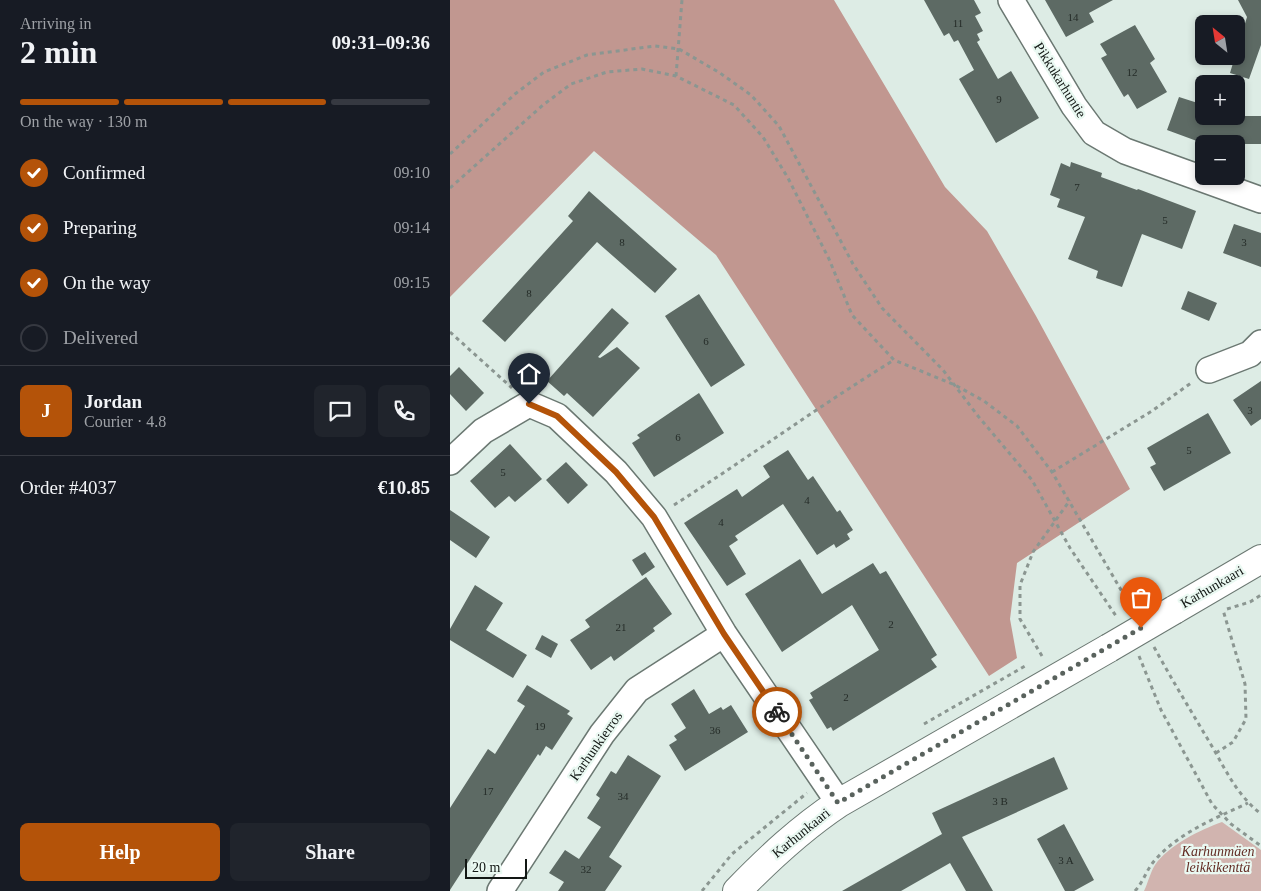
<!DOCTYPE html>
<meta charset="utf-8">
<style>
:root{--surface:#171b24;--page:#20242c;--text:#f1f3f6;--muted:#9ea1a6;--line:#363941;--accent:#b45309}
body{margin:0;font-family:"Times New Roman",serif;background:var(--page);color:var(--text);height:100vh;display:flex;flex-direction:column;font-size:19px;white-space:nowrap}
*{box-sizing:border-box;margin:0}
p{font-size:16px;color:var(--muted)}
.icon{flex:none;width:28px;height:28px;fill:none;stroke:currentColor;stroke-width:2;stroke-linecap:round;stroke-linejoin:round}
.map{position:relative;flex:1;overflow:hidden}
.panel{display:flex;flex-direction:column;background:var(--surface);width:450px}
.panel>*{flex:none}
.needle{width:32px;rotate:330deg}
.controls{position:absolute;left:745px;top:15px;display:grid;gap:10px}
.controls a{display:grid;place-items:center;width:50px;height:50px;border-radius:8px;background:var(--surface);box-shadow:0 2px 8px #0003;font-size:25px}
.scale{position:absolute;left:15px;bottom:12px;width:62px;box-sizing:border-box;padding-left:5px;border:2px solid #121714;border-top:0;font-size:14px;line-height:18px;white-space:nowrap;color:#121714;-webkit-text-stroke:4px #eaf9f2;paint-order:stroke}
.pin{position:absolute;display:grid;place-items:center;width:42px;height:42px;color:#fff;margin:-51px -21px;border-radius:50% 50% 50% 0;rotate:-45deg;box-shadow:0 0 5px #0007}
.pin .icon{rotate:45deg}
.courier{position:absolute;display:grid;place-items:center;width:50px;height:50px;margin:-25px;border:4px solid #b45309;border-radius:50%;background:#fff;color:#222;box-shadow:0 1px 6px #0007}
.summary em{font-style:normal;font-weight:700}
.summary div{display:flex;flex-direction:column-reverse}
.summary{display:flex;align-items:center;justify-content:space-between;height:85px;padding:0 20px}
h1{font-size:32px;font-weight:700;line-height:38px}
.bar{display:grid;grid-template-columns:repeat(4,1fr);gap:8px 5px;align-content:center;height:60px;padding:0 20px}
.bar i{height:6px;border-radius:4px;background:var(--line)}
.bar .active{background:var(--accent)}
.bar p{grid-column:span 4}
.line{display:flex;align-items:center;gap:12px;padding:0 20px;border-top:1px solid var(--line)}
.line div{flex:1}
.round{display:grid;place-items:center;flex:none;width:52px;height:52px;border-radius:8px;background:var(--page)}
ol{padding:0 20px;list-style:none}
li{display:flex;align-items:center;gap:15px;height:55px}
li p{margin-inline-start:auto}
li .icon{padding:5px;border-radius:50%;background:var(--accent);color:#fff;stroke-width:4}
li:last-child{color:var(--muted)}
li i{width:28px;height:28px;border:2px solid var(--line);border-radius:50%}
.cta{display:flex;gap:10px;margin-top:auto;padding:10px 20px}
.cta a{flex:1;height:58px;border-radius:8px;background:var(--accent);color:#fff;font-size:20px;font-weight:700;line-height:58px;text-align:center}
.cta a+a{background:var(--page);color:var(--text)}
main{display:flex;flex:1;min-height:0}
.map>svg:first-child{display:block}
</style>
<main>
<section class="panel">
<div class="summary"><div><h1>2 min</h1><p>Arriving in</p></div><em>09:31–09:36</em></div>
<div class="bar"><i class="active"></i><i class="active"></i><i class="active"></i><i></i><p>On the way · 130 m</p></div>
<ol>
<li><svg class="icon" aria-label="check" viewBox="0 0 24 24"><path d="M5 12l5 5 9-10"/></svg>Confirmed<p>09:10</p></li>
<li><svg class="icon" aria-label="check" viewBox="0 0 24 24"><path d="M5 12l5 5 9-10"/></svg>Preparing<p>09:14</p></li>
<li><svg class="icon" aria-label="check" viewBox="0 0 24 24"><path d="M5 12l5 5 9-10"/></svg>On the way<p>09:15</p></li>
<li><i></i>Delivered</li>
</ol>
<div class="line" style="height:90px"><b class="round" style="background:var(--accent);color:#fff">J</b><div><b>Jordan</b><p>Courier · 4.8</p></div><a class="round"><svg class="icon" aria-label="chat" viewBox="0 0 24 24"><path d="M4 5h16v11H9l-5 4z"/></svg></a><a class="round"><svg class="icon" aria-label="phone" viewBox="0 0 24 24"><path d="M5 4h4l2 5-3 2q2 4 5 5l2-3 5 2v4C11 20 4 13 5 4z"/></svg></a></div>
<div class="line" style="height:65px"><div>Order #4037</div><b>€10.85</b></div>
<div class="cta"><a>Help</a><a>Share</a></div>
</section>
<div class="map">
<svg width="811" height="891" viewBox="0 0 811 891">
<rect width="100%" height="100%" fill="#ddece5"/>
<!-- green -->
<path fill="#d1b4af" d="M772 822 811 850V891H694C698 883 700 873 705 865 719 845 750 830 772 822Z"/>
<!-- forest -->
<path fill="#c19790" d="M0 0H384L495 187 537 231 586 316 680 489 567 563 560 619 567 658 539 676 266 255 144 151 0 297Z"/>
<!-- building -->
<path fill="#5d6a64" d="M474 0H524L531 13 525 16 533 31 527 34 530 40 527 42 548 79 561 71 589 118 546 143 509 79 524 70 508 40 504 42 499 33 494 36Z
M595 0H663L639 13 644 22 616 37Z
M788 0H811V45L799 79 780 73 797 17Z
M685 25 705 59 700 63 717 92 687 109 678 94 674 97 651 58 657 55 650 44Z
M729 97 754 105V116H811V144H755L717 130Z
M621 162 652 173 651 177 687 190 688 189 746 211 732 249 692 234 672 287 646 278 648 271 618 259 635 217 607 207 610 199 600 195 611 163 620 167Z
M139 191 227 269 205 293 147 242 55 342 32 321 123 221 118 216Z
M784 224 811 233V267L773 253Z
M738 291 767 303 759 321 731 309Z
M249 294 295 365 261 387 215 316Z
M162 308 179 323 148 357 150 358 167 347 190 368 143 417 117 393 114 396 97 381Z
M9 367 34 393 16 411 0 394V376Z
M811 381V419L801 426 783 400Z
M249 393 274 433 204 477 182 443 190 438 187 435Z
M758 413 781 453 714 491 700 467 706 464 697 448Z
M60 444 92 479 65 502 59 496 45 508 20 481Z
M338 450 358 480 363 476 387 512 390 510 403 530 397 534 400 539 386 548 384 544 367 555 333 504 285 536 288 540 279 546 296 574 277 586 234 523 287 489 292 497 320 477 313 466Z
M116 462 138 485 118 504 96 480Z
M0 510 40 537 26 558 0 540Z
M195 552 205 567 192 576 182 560Z
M350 559 372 594 423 563 430 574 436 571 487 655 481 659 487 667 383 731 381 727 377 729 359 700 363 698 360 693 429 650 402 605 332 652 295 594Z
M196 577 222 614 203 628 205 631 164 661 161 656 141 670 120 640 140 627 135 620Z
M25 585 53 603 36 630 77 655 63 678 0 640V629Z
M92 635 108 644 101 658 85 649Z
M77 685 120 711 117 714 123 718 102 750 96 746 90 756 88 754 0 890V808L38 749 45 754 75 706 67 701Z
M244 689 259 714 271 707 273 710 281 705 298 732 235 771 219 745 227 740 224 736 236 728 221 704Z
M178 755 211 776 159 857 172 866 155 891H108L114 882 99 873 115 850 129 859 151 827 137 818 150 798 146 795 161 771 166 774Z
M604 757 618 789 512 837 543 891H516L500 863 451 891H392L492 834 482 813Z
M614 824 644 880 624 891H615L587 839Z"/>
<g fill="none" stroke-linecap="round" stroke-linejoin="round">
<defs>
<path id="minor" d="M561 0 624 106 644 133 675 151 811 200
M759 370 800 354 811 343
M0 462 33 431 79 404 107 416 166 472 204 517 274 634 389 803
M50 891 152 734 187 690 274 634"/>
<path id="tertiary" d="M724 610 811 559
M287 891C319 858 350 829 389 803L659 648"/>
</defs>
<!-- minor casing -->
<use href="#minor" stroke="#6b7872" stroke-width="28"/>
<!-- tertiary casing -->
<use href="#tertiary" stroke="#6b7872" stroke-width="30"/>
<!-- path -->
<path stroke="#8b9691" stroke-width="3" stroke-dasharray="4 4" stroke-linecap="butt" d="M226 76 232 0
M0 154 65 94 94 72 137 55 205 46 229 49 270 73 301 95 329 126 403 264 432 308 493 370 528 416 582 480 620 548 666 616
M0 188 93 105 121 84 157 72 192 69 226 76 284 105 313 137 338 178 379 259 402 315 444 360 505 385 534 401 567 426 602 472 681 607
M0 332 62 388
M602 472 702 411 741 383
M224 505C298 458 369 406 444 360
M777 609 800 602 811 595
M704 647C722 680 741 711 760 743 776 770 786 794 811 814
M592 656 570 619V585L583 552 620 500
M689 656 711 710 762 804 781 824 811 846
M474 724 575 666
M766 753 783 742 796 719 795 684 773 610
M252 891 282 854 357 793
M685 891C694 881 697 868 706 859 730 832 766 818 798 803"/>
<!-- minor -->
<use href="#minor" stroke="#fff" stroke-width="25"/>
<!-- tertiary -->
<use href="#tertiary" stroke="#fff" stroke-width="28"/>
<defs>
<path id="tertiary-bridge" d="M659 648 724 610"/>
</defs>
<!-- tertiary-bridge casing -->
<use href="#tertiary-bridge" stroke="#6b7872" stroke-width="30" stroke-linecap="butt"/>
<!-- tertiary-bridge -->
<use href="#tertiary-bridge" stroke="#fff" stroke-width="28"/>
</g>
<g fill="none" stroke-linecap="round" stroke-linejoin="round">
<!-- done -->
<path stroke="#59625d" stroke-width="5" stroke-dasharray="0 9" d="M327 712 388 803 691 628"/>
<!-- route -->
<path stroke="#b45309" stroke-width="6" d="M79 404 107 416 166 472 204 517 274 634 327 712"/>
</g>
<g text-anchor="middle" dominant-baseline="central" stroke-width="4.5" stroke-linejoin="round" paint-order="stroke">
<!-- number labels -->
<g font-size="11" fill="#252c28">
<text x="623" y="17">14</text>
<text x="508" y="23">11</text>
<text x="682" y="72">12</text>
<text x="549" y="99">9</text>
<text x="627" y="187">7</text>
<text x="715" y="220">5</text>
<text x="172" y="242">8</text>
<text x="794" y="242">3</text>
<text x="79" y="293">8</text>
<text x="256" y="341">6</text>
<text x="800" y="410">3</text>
<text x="228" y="437">6</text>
<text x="739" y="450">5</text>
<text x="53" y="472">5</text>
<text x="357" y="500">4</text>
<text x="271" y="522">4</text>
<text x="441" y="624">2</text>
<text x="171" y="627">21</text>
<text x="396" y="697">2</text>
<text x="90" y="726">19</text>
<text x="265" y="730">36</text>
<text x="38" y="791">17</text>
<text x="173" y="796">34</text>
<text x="550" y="801">3 B</text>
<text x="616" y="860">3 A</text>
<text x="136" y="869">32</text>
</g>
<!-- street labels -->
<g font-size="14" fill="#121714" stroke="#eaf9f2">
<text transform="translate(610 80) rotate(58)">Pikkukarhuntie</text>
<text transform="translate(762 587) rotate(-30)">Karhunkaari</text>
<text transform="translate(146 746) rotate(-55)">Karhunkierros</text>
<text transform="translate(351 833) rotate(-39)">Karhunkaari</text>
</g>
<!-- park labels -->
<g font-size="14" font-style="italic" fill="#632c24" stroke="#eaf9f2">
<text x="768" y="851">Karhunmäen<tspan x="768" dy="16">leikkikenttä</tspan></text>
</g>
</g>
</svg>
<div class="controls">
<a><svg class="needle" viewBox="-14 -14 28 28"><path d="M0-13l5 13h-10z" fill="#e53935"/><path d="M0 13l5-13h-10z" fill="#9ea1a6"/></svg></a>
<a>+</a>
<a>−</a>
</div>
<div class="scale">20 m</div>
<div class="pin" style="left:691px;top:628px;background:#ea580c"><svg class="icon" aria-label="bag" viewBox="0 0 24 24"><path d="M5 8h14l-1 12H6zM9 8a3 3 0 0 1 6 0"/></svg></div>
<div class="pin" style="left:79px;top:404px;background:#1f2937"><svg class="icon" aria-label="home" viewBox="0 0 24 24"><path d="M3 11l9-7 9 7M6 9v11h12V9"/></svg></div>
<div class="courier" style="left:327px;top:712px"><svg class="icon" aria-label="bike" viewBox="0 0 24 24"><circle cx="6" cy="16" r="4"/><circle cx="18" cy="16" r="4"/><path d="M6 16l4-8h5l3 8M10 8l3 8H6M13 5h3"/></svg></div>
</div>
</main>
